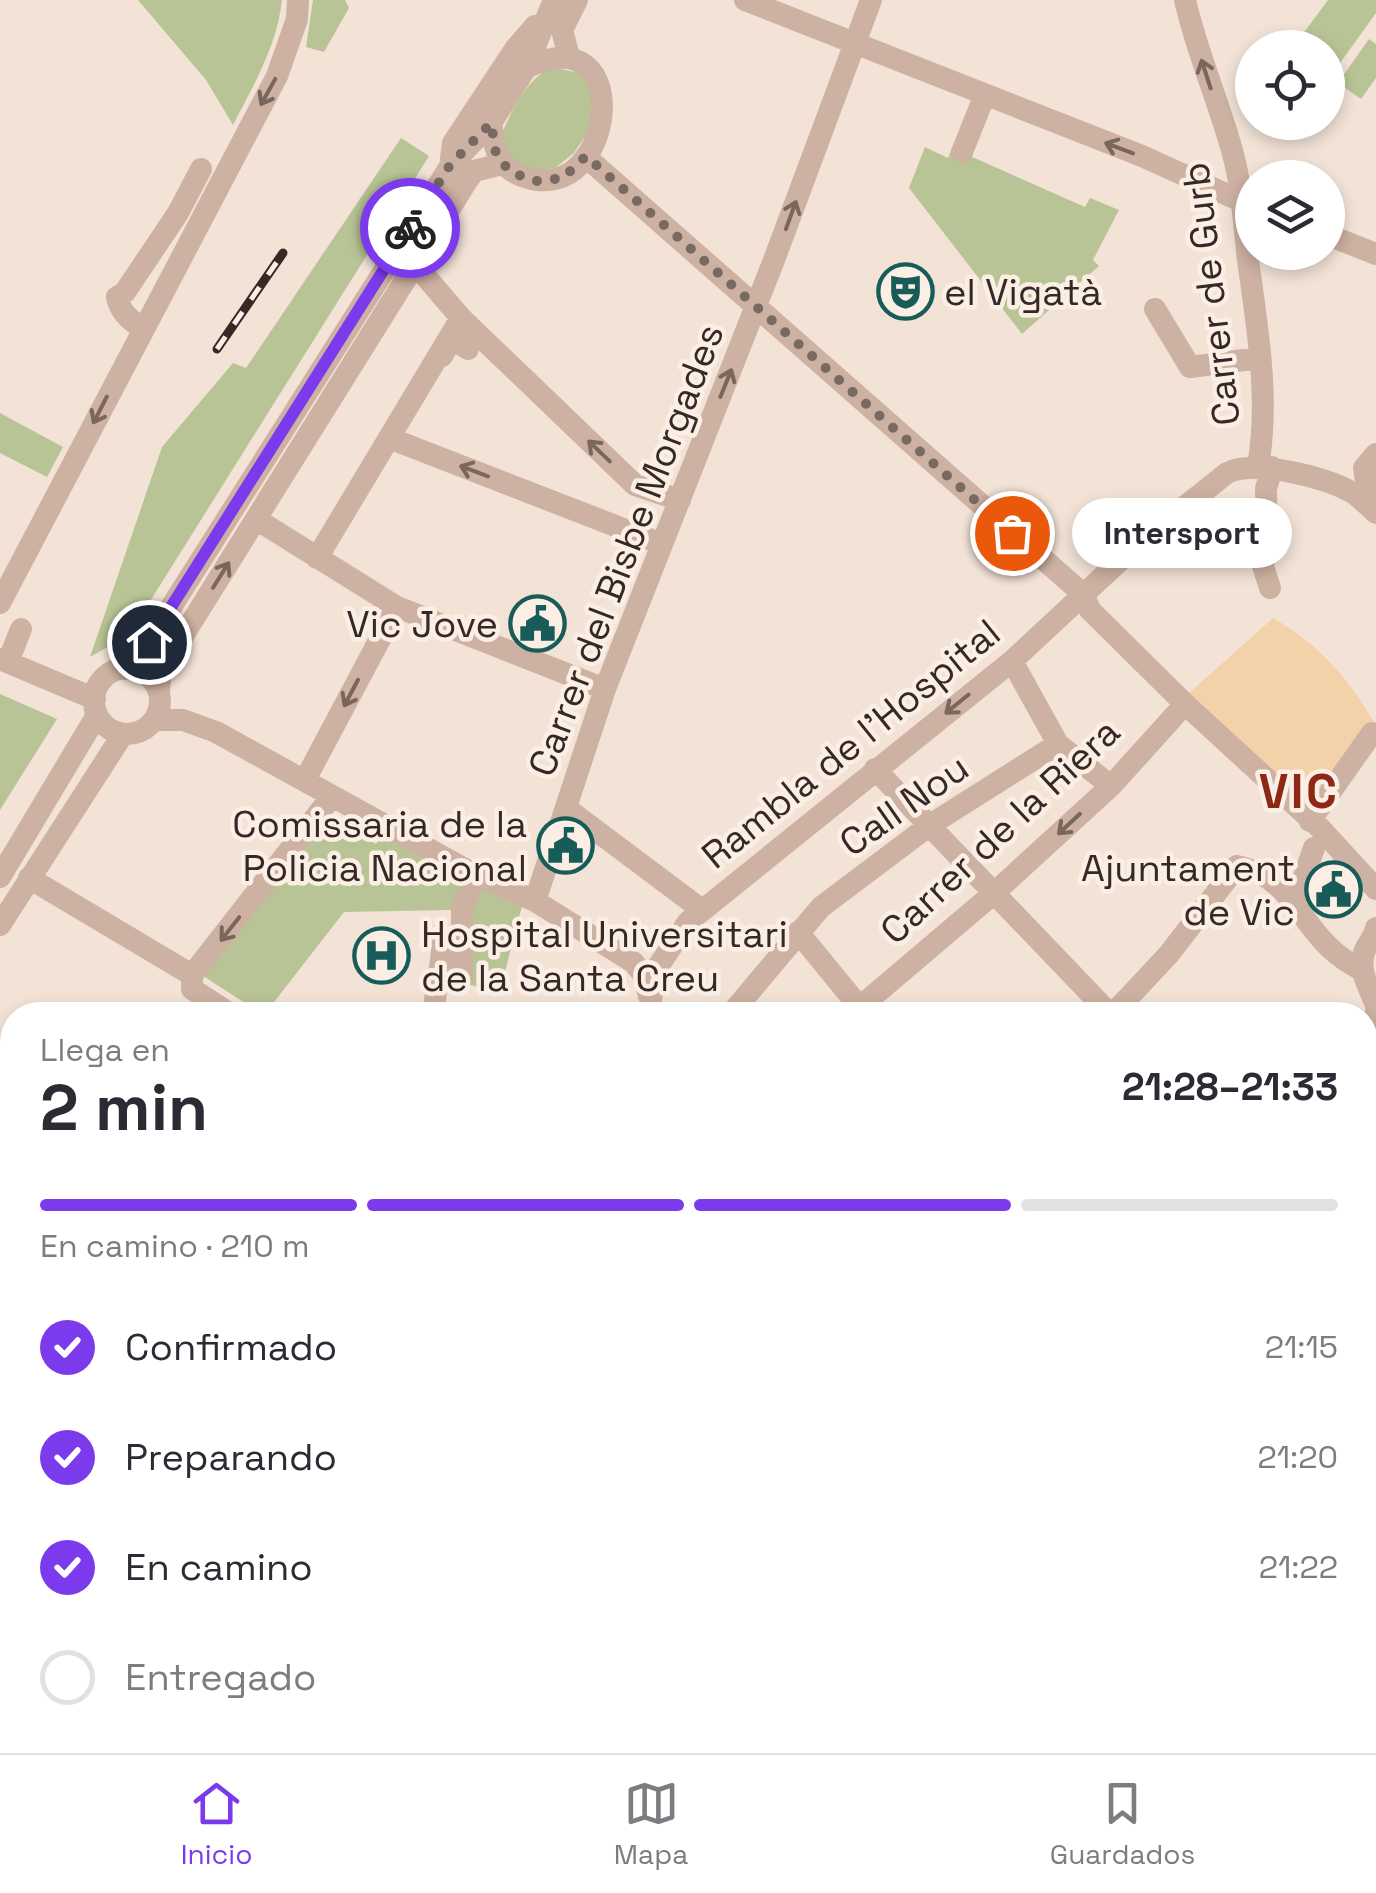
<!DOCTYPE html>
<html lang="es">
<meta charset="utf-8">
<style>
:root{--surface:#fff;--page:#f2f2f3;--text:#2b2b33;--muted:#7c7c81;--line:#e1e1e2;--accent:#7c3aed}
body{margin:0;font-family:"Space Grotesk",sans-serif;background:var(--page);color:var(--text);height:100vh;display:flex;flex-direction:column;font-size:38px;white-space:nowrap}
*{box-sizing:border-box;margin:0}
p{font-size:32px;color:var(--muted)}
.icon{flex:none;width:55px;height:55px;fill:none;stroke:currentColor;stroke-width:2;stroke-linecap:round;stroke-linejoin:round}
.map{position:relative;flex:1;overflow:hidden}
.sheet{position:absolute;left:0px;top:1002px;width:1378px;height:752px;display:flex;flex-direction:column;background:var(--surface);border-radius:40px 40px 0 0;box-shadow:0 5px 15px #0003}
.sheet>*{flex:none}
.controls{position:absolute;left:1235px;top:30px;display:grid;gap:20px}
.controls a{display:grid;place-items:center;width:110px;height:110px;border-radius:50%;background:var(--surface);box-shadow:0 5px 15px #0003;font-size:50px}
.pin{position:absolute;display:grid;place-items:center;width:85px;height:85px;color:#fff;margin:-42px;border:5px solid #fff;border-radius:50%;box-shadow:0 2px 10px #0007}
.courier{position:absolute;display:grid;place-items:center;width:100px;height:100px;margin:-50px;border:8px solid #7c3aed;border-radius:50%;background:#fff;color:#222;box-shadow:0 2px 12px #0007}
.bubble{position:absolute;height:70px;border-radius:35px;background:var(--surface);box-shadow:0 5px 15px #0003;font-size:32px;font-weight:700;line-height:70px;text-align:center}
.head em{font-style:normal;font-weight:700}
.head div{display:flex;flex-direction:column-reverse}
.head{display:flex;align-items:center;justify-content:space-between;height:170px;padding:0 40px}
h1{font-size:65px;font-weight:700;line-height:75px}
.bar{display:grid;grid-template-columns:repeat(4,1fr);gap:15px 10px;align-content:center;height:120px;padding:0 40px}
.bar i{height:12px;border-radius:8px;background:var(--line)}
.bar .selected{background:var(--accent)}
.bar p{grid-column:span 4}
ol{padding:0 40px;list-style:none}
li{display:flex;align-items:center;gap:30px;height:110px}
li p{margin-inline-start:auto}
li .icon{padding:10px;border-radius:50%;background:var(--accent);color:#fff;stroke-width:4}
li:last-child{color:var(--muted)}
li i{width:55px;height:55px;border:5px solid var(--line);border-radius:50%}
.dock{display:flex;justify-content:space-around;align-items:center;height:140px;border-top:2px solid var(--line);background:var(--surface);font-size:28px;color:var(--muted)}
.dock a{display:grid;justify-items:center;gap:5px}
.dock .selected{color:var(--accent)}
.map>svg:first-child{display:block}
</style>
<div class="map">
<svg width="1376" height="1753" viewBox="0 0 1376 1753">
<rect width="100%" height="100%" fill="#f3e3d7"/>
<!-- green -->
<path fill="#b9c496" d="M138 0H282C277 46 254 84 233 125L206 80Z
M313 0H345L349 8 324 52 306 47Z
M1328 0H1376V13L1340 63 1328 54V48L1319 47 1302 35Z
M1369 39 1376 44V78L1361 99 1338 83Z
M552 67 579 73 591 84 592 126 574 153 555 168 537 171 511 162 502 133C513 108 527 79 552 67Z
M401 138 429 156 132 630 122 639 90 657 162 447 233 363 246 368Z
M925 147 948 158 952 148 1085 207 1090 198 1119 210 1093 260 1099 266 1022 334 909 188Z
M0 413 63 447 47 477 0 453Z
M0 694 57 719 0 810Z
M325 813 376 844 383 834 523 902 500 991 455 982 451 910 344 912 264 1015 200 974Z
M1365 1580 1376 1588V1703L1365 1693Z
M0 1620 12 1623V1737L0 1731Z
M22 1743H725L713 1753H56Z"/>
<!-- sand -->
<path fill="#f3d2aa" d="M1273 618C1318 644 1348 677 1374 722L1308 810 1189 693Z"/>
<!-- water -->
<path fill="#73b3af" d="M432 1742 624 1743 611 1753H275L150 1743Z"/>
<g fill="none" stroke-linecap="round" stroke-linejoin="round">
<!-- river -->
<path stroke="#73b3af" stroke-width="28" d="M1365 1644 1376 1650"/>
<!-- minor -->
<path stroke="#cdb1a2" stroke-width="22" d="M745 0 1142 156 1252 206
M1185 0C1197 53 1219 102 1233 154 1242 188 1244 225 1248 260 1257 327 1270 398 1258 466
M569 57 562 30 577 0
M491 123C495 150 497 168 525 177 616 208 638 12 526 68
M962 152 984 97
M586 157 1083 594 1090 610 1185 704 1319 827 1376 889
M451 158 453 143 515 49 535 26
M1328 235 1376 254
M414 263 461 318
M1155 309 1190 367 1260 358
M143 328C130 321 120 312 117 297L125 292 178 213 201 169
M442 356 449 344 455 341 468 349
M389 438 662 544
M1370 507 1364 468 1376 454
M256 519 397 607 605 689
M317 558 461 318 635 485 680 500
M1270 588 1263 566 1267 540 1266 489 1272 467
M0 603 277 76 297 19 298 0
M0 659 95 699
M1012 661 1058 744 1111 786
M8 662 21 629
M94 701a33 33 0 1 1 66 0a33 33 0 1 1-66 0Z
M124 669 149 642 451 165 491 123 526 68 554 0
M159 691 161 671 467 181 474 171 502 164
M155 720H183L216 732 472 873 535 901 633 962 643 974 649 996
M875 769 1111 1015
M305 780 397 607
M566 808 702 910
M1310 821 1372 733 1376 735
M0 877 97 715
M29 878 192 975
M535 901 605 689 774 260 871 0
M1295 902 1314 848
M0 925 123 734
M1376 928C1374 938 1369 941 1365 950 1357 968 1369 988 1376 1005
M798 932 866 1015
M192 975 332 796
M192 975V989L232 1015
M462 977V905L478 876
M434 1015C434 988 443 967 442 940H462
M648 1015 657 968 688 922 1012 661 1139 543 1227 473C1252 459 1327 477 1351 492 1360 497 1368 506 1376 513
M730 1015 821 907 930 825 1058 744
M840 1015 860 1007 993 894 1111 786 1185 704
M1112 1015 1169 954 1237 866C1288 876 1297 917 1330 948 1339 957 1352 965 1363 971
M1365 1042 1376 1013
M1365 1085 1376 1100
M0 1190 12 1187
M1372 1224 1376 1203
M0 1268 12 1264
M1365 1289 1376 1279
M1365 1316 1376 1324
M1365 1494 1376 1490
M1365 1533 1376 1540
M0 1600 12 1604
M1365 1723 1376 1733
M859 1742 870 1753
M1033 1742 1038 1753
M1273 1742 1294 1753
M0 1743 17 1753
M561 1753 570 1742
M800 1753 810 1742
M1222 1753 1227 1742"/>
<defs>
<path id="rail" d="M217 349 283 253"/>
</defs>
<!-- rail casing -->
<use href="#rail" stroke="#362925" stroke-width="9"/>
<!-- rail -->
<use href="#rail" stroke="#fbeee4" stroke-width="5" stroke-dasharray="15" stroke-linecap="butt"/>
</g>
<!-- one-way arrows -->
<defs><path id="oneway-shaft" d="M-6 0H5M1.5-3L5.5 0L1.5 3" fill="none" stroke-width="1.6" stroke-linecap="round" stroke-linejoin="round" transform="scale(2.5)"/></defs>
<g stroke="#7a665d">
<use href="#oneway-shaft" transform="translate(1206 74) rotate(-108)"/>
<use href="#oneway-shaft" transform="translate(268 92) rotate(119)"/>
<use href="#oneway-shaft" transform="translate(1119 148) rotate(-159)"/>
<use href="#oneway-shaft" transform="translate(791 215) rotate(-70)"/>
<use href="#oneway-shaft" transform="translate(726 383) rotate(-68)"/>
<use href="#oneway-shaft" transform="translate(100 410) rotate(117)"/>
<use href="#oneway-shaft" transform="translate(599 451) rotate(-136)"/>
<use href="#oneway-shaft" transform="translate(474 471) rotate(-159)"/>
<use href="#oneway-shaft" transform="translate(221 575) rotate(-58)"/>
<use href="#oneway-shaft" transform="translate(351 693) rotate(118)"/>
<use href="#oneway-shaft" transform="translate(957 704) rotate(141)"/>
<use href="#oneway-shaft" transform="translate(1069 824) rotate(137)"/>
<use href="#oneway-shaft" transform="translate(230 929) rotate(128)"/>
</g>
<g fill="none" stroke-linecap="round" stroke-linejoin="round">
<!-- done -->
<path stroke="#786a63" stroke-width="10" stroke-dasharray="0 18" d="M410 228 450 165 491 123 496 154 510 172 536 181 563 178 586 156 1012 533"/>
<!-- route -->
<path stroke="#7c3aed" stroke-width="12" d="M149 642 410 228"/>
</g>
<!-- icons -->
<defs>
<symbol id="theatre-ring" viewBox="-11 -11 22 22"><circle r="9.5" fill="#fbeee4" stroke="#175c59" stroke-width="1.5"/><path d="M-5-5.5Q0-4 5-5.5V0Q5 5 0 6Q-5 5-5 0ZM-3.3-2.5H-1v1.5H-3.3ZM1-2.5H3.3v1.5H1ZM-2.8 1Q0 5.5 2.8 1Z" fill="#175c59"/></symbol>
<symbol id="civic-ring" viewBox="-11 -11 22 22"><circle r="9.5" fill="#fbeee4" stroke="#175c59" stroke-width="1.5"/><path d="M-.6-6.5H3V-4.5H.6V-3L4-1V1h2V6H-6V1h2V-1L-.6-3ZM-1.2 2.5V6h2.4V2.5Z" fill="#175c59"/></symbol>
<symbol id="hospital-ring" viewBox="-11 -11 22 22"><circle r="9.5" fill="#fbeee4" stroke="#175c59" stroke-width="1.5"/><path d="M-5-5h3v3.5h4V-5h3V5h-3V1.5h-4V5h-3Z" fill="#175c59"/></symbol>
</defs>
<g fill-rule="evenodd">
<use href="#theatre-ring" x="874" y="260" width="63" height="63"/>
<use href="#civic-ring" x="506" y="592" width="63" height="63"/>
<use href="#civic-ring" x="534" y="814" width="63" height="63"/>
<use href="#civic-ring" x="1302" y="858" width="63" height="63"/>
<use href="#hospital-ring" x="350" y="924" width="63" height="63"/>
</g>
<g text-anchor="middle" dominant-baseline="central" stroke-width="9" stroke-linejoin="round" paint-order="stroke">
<!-- poi labels -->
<g font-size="38" fill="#362925" stroke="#fbeee4" text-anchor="end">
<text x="944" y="292" text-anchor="start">el Vigatà</text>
<text x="498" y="624">Vic Jove</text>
<text x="527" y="824">Comissaria de la<tspan x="527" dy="44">Policia Nacional</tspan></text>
<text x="1295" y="868">Ajuntament<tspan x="1295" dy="44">de Vic</tspan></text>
<text x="421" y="934" text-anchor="start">Hospital Universitari<tspan x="421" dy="44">de la Santa Creu</tspan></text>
</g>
<!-- street labels -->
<g font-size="38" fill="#362925" stroke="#fbeee4">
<text transform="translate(1211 294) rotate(-97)">Carrer de Gurb</text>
<text transform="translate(626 550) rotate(-69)">Carrer del Bisbe Morgades</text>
<text transform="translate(851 744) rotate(-39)">Rambla de l'Hospital</text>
<text transform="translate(904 805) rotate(-35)">Call Nou</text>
<text transform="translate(1000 831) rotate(-43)">Carrer de la Riera</text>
</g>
<!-- district labels -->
<g font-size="48" font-weight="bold" letter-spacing="2.5" fill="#8d2716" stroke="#fbeee4">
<text x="1299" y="791">VIC</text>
</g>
</g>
</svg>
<div class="controls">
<a><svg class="icon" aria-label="locate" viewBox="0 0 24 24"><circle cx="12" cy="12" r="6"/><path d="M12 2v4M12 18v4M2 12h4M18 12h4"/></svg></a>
<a><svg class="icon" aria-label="layers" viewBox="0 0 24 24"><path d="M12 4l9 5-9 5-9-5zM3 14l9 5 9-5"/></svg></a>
</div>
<div class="pin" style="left:1012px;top:533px;background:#ea580c"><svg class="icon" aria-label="bag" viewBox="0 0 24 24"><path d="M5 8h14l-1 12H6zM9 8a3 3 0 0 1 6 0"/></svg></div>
<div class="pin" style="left:149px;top:642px;background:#1f2937"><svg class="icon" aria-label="home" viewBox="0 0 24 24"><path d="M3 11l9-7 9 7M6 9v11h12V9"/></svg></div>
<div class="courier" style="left:410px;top:228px"><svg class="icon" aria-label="bike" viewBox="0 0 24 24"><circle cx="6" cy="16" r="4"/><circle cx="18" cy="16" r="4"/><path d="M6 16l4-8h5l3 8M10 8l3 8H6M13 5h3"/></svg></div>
<div class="bubble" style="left:1072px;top:498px;width:220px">Intersport</div>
<section class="sheet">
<div class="head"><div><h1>2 min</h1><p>Llega en</p></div><em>21:28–21:33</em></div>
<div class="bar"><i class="selected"></i><i class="selected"></i><i class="selected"></i><i></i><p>En camino · 210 m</p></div>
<ol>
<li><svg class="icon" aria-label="check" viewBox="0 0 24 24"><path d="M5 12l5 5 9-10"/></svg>Confirmado<p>21:15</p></li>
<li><svg class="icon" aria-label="check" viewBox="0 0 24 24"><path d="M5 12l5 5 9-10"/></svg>Preparando<p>21:20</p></li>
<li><svg class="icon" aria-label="check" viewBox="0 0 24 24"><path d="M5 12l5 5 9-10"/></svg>En camino<p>21:22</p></li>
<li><i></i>Entregado</li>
</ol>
</section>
</div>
<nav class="dock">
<a class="selected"><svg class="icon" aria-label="home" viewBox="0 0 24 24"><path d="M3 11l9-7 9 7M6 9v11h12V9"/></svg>Inicio</a>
<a><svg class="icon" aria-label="map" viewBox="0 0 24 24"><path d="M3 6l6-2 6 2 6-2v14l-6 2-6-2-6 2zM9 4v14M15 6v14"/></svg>Mapa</a>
<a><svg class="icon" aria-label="saved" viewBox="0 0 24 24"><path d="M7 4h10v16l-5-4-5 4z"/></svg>Guardados</a>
</nav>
